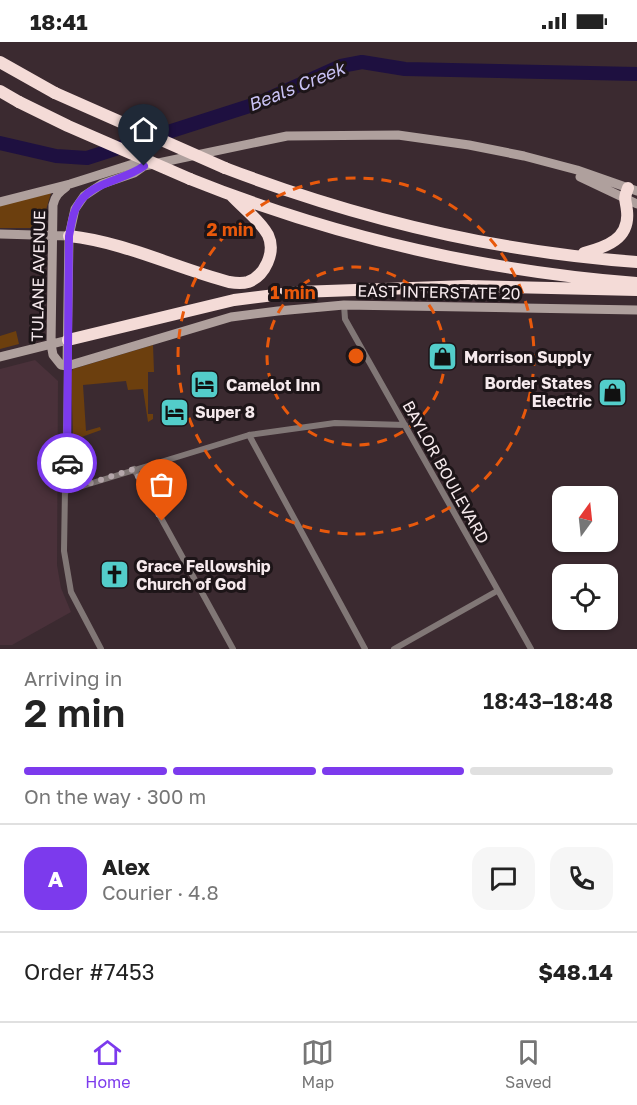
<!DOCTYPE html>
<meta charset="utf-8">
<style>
:root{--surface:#fff;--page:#f6f6f6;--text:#222;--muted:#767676;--line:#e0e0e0;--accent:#7c3aed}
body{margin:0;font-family:"Golos Text",sans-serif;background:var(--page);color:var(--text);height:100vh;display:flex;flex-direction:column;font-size:22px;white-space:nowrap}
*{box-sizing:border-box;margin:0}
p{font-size:20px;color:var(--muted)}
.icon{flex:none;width:33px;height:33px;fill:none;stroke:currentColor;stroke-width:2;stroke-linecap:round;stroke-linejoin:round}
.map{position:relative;height:607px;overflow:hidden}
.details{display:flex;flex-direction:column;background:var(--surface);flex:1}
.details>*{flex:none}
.needle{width:39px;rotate:15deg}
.controls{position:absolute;left:552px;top:444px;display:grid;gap:12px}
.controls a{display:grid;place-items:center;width:66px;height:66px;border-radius:12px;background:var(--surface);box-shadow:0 2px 4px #0004;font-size:30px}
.pin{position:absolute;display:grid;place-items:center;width:51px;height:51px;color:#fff;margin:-62px -26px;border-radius:50% 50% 50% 0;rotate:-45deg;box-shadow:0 0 6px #0007}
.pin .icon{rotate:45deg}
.courier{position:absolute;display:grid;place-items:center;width:60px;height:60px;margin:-30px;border:4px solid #7c3aed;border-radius:50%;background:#fff;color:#222;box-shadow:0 2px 8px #0007}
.head em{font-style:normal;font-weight:600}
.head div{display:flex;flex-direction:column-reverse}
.head{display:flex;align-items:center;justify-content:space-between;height:102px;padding:0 24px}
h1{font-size:39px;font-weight:600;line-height:45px}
.bar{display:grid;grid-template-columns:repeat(4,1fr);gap:9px 6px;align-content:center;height:72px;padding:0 24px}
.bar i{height:8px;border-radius:4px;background:var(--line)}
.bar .active{background:var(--accent)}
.bar p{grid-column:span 4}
.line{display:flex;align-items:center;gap:15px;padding:0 24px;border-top:2px solid var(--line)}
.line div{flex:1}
.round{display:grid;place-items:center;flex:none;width:63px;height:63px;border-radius:18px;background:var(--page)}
.status{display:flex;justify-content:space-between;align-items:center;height:42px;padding:0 30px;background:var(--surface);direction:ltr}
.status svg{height:16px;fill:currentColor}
.dock{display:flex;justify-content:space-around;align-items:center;height:84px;border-top:2px solid var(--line);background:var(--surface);font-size:16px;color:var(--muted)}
.dock a{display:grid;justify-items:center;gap:3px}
.dock .active{color:var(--accent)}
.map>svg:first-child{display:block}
</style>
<div class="status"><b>18:41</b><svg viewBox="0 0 49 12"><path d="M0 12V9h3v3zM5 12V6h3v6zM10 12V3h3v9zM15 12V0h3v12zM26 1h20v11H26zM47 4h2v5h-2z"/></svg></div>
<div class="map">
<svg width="637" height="607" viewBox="0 0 637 607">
<rect width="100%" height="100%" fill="#3b2a30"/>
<!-- built -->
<path fill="#4a313a" d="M35 318 58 339 57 523 61 546 71 570 12 603H0V327Z"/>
<!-- green -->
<path fill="#6c3f0e" d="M51 151 46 168V186H0V163Z
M16 289 19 302 0 307V294Z
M153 303 154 330H148V372H153V377L148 380 143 347 128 348 126 339 83 343 86 389 100 385 101 388 76 397 73 395 71 331 73 327Z"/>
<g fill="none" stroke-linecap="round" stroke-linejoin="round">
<!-- river -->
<path stroke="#1e1040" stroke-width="14" d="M0 101 56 114 87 116 259 61 341 24 362 20 405 27 637 32"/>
<!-- street -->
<path stroke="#817776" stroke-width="6" d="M344 263 345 277 531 607
M67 324 64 509 71 550 101 607
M249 393 365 607
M134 427 233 607
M66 449 249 393 335 381 405 383
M394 607 497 549"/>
<!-- secondary -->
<path stroke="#afa09d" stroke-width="9" d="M580 135 637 162
M66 145C59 150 55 154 53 163L51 302 53 313 61 323 67 324
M0 160 70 142 133 122 144 124 287 94 398 93 469 103 524 114 577 128 637 149
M0 192 69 194
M0 315 68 298
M67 324 231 275 278 269 344 263 637 268
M67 324 69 194 75 167 84 154 102 142 134 131 144 124"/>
<!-- highway -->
<path stroke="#f4dbd7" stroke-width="12" d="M0 20 55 51
M0 49 19 60
M225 126C356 176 497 210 637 220
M190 137C332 194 485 229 637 241
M69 194C124 200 176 226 229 240 235 241 241 242 248 240 265 234 276 210 268 193 260 178 244 167 232 154
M584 211C606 205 630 197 627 169 626 158 623 158 628 146
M68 298 234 258 299 250 468 244 637 248"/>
<!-- highway-bridge -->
<path stroke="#f4dbd7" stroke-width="12" d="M55 51 225 126
M19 60 68 84 190 137"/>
</g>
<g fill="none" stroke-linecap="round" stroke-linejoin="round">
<!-- done -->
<path stroke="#b5a7ab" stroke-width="6" stroke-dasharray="0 10.8" d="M67 421 66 449 134 427 162 479"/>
<!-- route -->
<path stroke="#7c3aed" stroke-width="8" d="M67 421 69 194C71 185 72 174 76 166 89 139 122 140 144 124"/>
</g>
<!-- distance rings -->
<g fill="none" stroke="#e8590c" stroke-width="3" stroke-dasharray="10 8">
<circle cx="356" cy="314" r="89"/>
<circle cx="356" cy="314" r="178"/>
</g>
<!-- icons -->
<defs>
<symbol id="shop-square" viewBox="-11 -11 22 22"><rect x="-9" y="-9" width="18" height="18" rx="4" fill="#53cdca" stroke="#1d1518"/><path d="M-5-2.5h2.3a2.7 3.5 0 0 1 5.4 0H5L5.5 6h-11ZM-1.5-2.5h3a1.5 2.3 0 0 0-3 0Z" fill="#111"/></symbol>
<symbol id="hotel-square" viewBox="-11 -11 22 22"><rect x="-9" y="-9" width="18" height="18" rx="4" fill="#53cdca" stroke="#1d1518"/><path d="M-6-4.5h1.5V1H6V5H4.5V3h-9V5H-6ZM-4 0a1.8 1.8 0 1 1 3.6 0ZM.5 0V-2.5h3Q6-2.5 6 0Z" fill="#111"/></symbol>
<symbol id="church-square" viewBox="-11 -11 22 22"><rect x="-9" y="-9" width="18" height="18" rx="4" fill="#53cdca" stroke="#1d1518"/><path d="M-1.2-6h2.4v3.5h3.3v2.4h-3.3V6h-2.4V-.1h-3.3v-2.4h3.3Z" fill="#111"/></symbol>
</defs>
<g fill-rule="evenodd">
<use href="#shop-square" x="426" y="298" width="33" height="33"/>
<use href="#hotel-square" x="188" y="326" width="33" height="33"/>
<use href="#shop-square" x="596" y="334" width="33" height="33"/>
<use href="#hotel-square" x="158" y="354" width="33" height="33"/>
<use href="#church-square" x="98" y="516" width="33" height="33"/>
</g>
<g text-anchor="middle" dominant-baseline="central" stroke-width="6" stroke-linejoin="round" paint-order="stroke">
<!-- street labels -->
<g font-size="16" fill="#f6eaed" stroke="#1d1518">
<text transform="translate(38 234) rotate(-89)">TULANE AVENUE</text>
<text transform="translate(439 250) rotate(1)">EAST INTERSTATE 20</text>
<text transform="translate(446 430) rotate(61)">BAYLOR BOULEVARD</text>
</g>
<!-- poi labels -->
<g font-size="16" font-weight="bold" fill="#f6eaed" stroke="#1d1518" text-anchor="start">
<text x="464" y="315">Morrison Supply</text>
<text x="592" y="341" text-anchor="end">Border States<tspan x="592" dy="18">Electric</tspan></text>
<text x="226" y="343">Camelot Inn</text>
<text x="195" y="370">Super 8</text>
<text x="136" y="524">Grace Fellowship<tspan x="136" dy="18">Church of God</tspan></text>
</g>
<!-- water labels -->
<g font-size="18" font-style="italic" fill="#c9c2f4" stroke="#1d1518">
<text transform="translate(296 44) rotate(-22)">Beals Creek</text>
</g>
</g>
<circle cx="356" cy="314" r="9" fill="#e8590c" stroke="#1d1518" stroke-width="3"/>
<g font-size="18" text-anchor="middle" font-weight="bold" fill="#e8590c" stroke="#1d1518" stroke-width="6" stroke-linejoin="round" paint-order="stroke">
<text x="230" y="194">2 min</text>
<text x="293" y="257">1 min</text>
</g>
</svg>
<div class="controls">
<a><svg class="needle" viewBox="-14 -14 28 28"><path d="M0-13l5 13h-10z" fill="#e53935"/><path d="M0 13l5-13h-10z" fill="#767676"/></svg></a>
<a><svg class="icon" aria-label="locate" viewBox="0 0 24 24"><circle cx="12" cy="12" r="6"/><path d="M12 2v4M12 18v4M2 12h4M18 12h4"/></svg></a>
</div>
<div class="pin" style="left:162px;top:479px;background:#ea580c"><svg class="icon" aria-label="bag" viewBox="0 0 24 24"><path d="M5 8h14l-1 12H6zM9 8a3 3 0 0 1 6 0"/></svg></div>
<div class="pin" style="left:144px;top:124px;background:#1f2937"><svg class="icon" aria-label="home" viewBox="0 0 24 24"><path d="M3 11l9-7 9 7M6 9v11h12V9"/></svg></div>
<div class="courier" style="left:67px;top:421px"><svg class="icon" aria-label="car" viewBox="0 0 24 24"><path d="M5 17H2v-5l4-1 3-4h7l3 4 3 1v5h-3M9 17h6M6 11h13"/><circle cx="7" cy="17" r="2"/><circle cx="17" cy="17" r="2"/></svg></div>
</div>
<section class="details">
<div class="head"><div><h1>2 min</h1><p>Arriving in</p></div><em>18:43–18:48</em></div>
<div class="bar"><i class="active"></i><i class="active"></i><i class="active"></i><i></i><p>On the way · 300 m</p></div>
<div class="line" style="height:108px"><b class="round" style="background:var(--accent);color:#fff">A</b><div><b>Alex</b><p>Courier · 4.8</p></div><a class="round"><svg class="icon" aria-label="chat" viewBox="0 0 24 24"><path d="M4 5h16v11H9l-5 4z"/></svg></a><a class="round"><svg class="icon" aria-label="phone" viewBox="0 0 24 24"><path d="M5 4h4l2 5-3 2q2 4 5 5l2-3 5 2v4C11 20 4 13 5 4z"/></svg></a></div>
<div class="line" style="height:78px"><div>Order #7453</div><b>$48.14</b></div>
</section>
<nav class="dock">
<a class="active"><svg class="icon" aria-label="home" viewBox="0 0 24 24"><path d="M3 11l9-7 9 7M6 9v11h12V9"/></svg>Home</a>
<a><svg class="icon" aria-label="map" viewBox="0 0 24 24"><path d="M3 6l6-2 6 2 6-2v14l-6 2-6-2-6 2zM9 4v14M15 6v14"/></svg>Map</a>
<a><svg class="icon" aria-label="saved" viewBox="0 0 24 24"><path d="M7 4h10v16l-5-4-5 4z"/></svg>Saved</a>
</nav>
